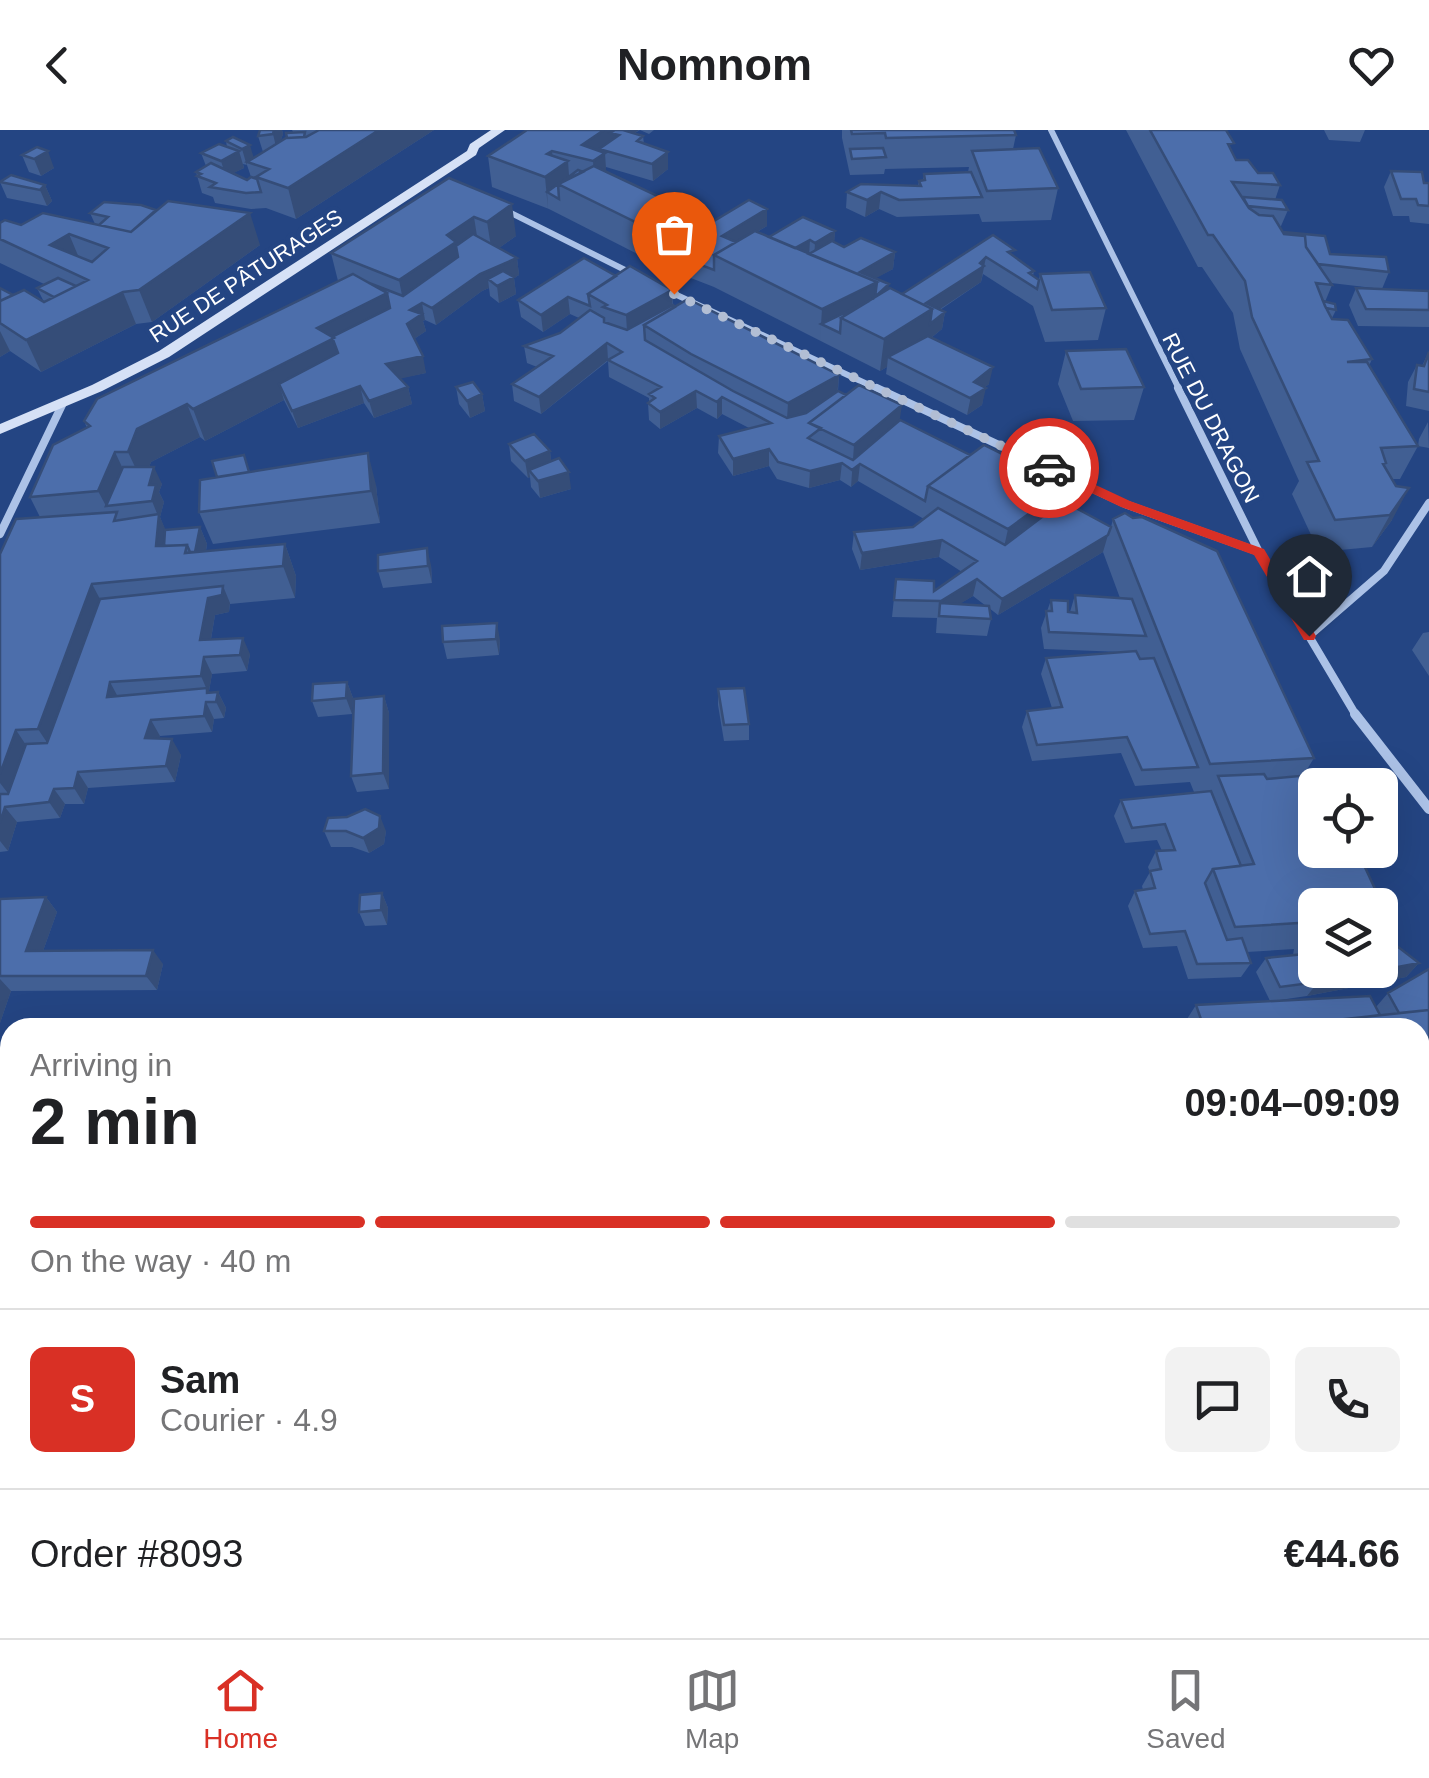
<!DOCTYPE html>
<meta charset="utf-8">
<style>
:root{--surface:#fff;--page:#f2f2f2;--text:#202124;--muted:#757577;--line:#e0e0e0;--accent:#d93025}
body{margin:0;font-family:Arial,sans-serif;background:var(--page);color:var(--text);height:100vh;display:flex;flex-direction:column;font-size:38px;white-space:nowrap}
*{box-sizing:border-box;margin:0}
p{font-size:32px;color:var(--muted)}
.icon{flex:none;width:55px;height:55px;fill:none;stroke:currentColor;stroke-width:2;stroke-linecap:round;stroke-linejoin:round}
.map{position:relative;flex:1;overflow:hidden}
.drawer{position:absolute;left:0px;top:888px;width:1430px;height:622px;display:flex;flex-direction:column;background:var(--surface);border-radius:30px 30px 0 0;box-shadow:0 10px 40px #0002}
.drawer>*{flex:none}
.tools{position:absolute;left:1298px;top:638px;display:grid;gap:20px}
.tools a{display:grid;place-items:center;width:100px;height:100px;border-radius:15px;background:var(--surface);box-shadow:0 10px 40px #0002;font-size:50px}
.pin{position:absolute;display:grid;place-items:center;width:85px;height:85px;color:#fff;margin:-102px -42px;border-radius:50% 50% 50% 0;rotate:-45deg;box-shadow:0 0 10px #0007}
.pin .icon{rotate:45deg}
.courier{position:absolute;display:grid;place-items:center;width:100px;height:100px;margin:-50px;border:8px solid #d93025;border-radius:50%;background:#fff;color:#222;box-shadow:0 2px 12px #0007}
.headline em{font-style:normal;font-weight:600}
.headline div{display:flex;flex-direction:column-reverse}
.headline{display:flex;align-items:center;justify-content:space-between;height:170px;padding:0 30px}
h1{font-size:65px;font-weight:600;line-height:75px}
.bar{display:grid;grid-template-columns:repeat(4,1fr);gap:15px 10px;align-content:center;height:120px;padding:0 30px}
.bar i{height:12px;border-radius:8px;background:var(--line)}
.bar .on{background:var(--accent)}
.bar p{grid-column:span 4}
.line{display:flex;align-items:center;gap:25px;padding:0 30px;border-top:2px solid var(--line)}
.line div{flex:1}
.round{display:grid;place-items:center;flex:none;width:105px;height:105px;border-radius:15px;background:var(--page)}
header{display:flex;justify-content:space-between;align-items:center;height:130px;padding:0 30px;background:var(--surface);font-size:45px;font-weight:600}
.tab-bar{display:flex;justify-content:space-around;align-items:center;height:140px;border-top:2px solid var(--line);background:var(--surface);font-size:28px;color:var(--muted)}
.tab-bar a{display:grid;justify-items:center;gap:5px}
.tab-bar .on{color:var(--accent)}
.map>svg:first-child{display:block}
</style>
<header><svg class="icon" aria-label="back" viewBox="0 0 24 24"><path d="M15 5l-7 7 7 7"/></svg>Nomnom<svg class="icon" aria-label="heart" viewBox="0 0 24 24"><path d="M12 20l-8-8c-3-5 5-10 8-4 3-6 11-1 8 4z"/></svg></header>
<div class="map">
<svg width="1429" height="1508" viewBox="0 0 1429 1508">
<rect width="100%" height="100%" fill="#244583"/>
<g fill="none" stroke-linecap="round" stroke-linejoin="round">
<!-- street-far2 -->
<path stroke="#acc2e7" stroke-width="6" d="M1051 0 1180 261
M503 79 635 145
M664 159 882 261"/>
<!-- street-far1 -->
<path stroke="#acc2e7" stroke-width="8" d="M877 258 1125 374 1259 422
M1178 258 1259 422 1357 587
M0 404 63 273
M1309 506 1384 441 1429 373"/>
<!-- street -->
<path stroke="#acc2e7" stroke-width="10" d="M1355 584 1429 679"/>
<!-- secondary -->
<path fill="#d6e1f6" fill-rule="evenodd" d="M491 0H505L479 18 476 25 169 227 102 261 0 304V294L92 255 159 221 467 21 470 14Z"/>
</g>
<!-- wall -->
<path fill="#415f93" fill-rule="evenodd" d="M260 0H282L283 4 280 12 293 2 292 0H434L296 89 266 78 251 79 215 73 213 67 202 63 196 42 206 36 201 23 227 17 226 11 233 7 254 28 263 22 258 6ZM243 34 247 35 251 47 247 50 233 43 244 38Z
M527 0H654L649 4 640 0 635 3 643 6 644 14 668 39 653 51 606 37V42L700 100 767 96 757 102 769 107 835 101 834 112 844 117 895 122 893 139 875 148 888 159 902 164 993 105 1013 126 1034 141 1033 146 1039 150 1040 144 1106 178 1098 210 1045 212 1033 176 983 144 981 152 940 180 945 182 942 199 931 208 989 254 985 257 982 275 967 285 886 244 887 237 880 241 714 157 665 138 549 79 492 57 488 26Z
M842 0H1014L1016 5 1013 19 1058 58 1051 90 982 92 979 84 897 87 879 79 865 87 846 78 847 62 918 56 919 51 923 50 924 44 968 42 969 37 885 39 884 44 850 45 842 8Z
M1126 0H1226L1231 21 1236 30 1280 55 1275 70 1288 80 1281 96H1279L1283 102 1330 124 1389 142 1382 159 1331 153 1332 155 1325 172 1336 180 1332 188 1372 229 1369 236 1418 316 1400 349H1392V390L1372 417 1319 422 1292 364 1299 351 1240 219 1233 183 1202 137H1198Z
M1324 0H1365L1360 12 1329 10Z
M37 17 54 38 41 46 29 42 22 25Z
M1391 41 1424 53H1429V94L1410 92 1409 86H1393L1384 57Z
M449 48 516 106 499 118 517 128 519 145 514 148 516 164 499 173 490 166 489 158 482 161 436 195 425 190 423 191 426 201 414 209 426 243 400 248 408 257 412 274 374 288 364 273 298 298 284 270 205 311 200 307 151 332 149 337 162 354 159 362 164 372 160 387 165 400 200 397 207 414 206 421 285 414 296 446 295 468 230 474 229 482 215 485 211 509 250 524 247 541 212 544 209 561 210 563 218 562 226 578 224 588 214 589 212 602 160 606 159 608 181 625 175 652 88 658 84 674H65L60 688 17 692 8 721 0 722V424L40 387 30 367 87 298 84 291 338 151 331 123Z
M0 52 45 55 52 71 47 76 7 68Z
M90 83 260 115 152 192 136 194 41 242 10 221 0 227V158L13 165 44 172 37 158 44 154 0 133V93L21 95 95 94Z
M616 146 672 160 673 175 839 245 838 261 970 325 1067 356 1063 371 1111 397 1113 389 1314 628 1303 646 1388 787 1380 797V775H1315V840L1419 833 1406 847 1307 866 1273 871 1376 877 1388 863 1429 839V1028L1420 1014V898H1190L1187 889 1196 875 1270 871 1256 842 1266 828 1293 825 1294 819 1247 822 1251 833 1241 847 1188 849 1177 816 1143 818 1128 776 1135 761 1143 760 1142 756 1150 742 1148 737 1156 721H1162L1157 710 1125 713 1114 686 1121 670 1194 662 1190 652 1135 656 1121 623 1032 631 1022 597 1027 581 1052 578 1041 544 1046 528 1122 522 1044 519 1041 498 1051 470 1070 482 1075 465 1120 468 1103 422 998 485 989 478 991 489 987 506 936 503 937 488 892 487 896 449 934 461 962 442 939 427 860 440 852 419 854 402 913 397 924 389 858 351 851 357 840 350 809 358 777 349 769 336 733 346 718 323 719 306 749 298 722 284 717 289 697 278 660 299 649 290 648 273 649 272V268L609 247 608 231 541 284 514 271 512 254 537 237 527 233 524 216 560 203 579 188 570 184 543 202 521 187 518 170ZM973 466 986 476 959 474Z
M1356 158 1429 161V197L1358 196 1349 175Z
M1066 221 1144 257 1134 290 1073 291 1058 254Z
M1429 221V281L1406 276 1408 252 1417 235 1422 236Z
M456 257 482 264 485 281 470 288 459 274Z
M1428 292 1429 318 1418 316 1419 309Z
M509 314 550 321 551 331 571 359 540 368 531 357 530 347 528 348 511 331Z
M244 325 250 342 376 355 380 393 213 414 199 382 217 347Z
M431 435 432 453 383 458 378 441Z
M442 496 500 510 499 525 447 529 443 512Z
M1429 502V546L1412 520 1423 503Z
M347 552 353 568 352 584 318 587 312 571Z
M718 559 749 594V610L724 611 718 575Z
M384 566 389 583V659L357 662 351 646Z
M324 701H386L384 714 369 723 352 717H331Z
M382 763 388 778 387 795 365 796 359 782Z
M46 767 57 782 43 821 163 834 157 860 11 861 0 893V769Z
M0 1149H10V1331H0V1274L4 1261 0 1260Z
M924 1500H998L1000 1508H925Z
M1372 1500H1420L1429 1508H1374Z"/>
<!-- shaded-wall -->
<path fill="#354d78" d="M274 0H282L283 4 277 21 273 4Z
M379 0H434L296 89 288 58Z
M604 0H639L619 14 599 19V26L605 23 607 54 594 45 593 31 582 15Z
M250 15 255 32H247V36L242 19Z
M48 21 54 38 41 46 34 29Z
M239 21 244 38 226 47 221 31Z
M552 21 554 41 568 31 570 60 558 54 547 62 548 79 545 47 547 24Z
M668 22V39L653 51 652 34Z
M45 55 52 71 47 76 40 60Z
M881 62 879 79 865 87 867 70Z
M512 74 516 106 492 123 487 92Z
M767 79V96L722 122V106Z
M250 83 260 115 152 192 139 160Z
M700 86V118L664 121V106Z
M474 87 479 119 422 173 425 190 423 191 426 201 411 211 399 150 447 105Z
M835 101 834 118 814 129 815 113Z
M69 104 82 135 50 115Z
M810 110 809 127 778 126Z
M895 122 893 139 858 158 860 142Z
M986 127 981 152 931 185 945 182 942 199 927 211 888 227 887 237 880 241 884 209 926 173 980 133Z
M517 128 519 145 514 148 516 164 499 173 497 156 488 149 489 158 482 161 436 195 432 178 480 144Z
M877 152 889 154 887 171 821 194 820 211 822 179Z
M672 160 673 192 644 195 628 217 626 185Z
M123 162 136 194 41 242 26 210Z
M387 163 394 195 279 254 284 270 205 311 193 279 317 198Z
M568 167 570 184 543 202 541 185Z
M0 201 10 221 0 227Z
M607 213 608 230 541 284 539 267Z
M423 226 426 243 390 251 386 234Z
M993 237 989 254 979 262 986 258 982 275 967 285 974 252Z
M839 245 836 278 786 305 788 273Z
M360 256 364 273 298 298 292 281Z
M408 257 412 274 374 288 369 271Z
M696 261 697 278 660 299V282Z
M482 264 485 281 470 288 467 271Z
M722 267V284L717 289V272Z
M187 274 200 307 151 332 143 354 128 322 137 299Z
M902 275 897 308 860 334 858 351 851 357 854 315Z
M769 319V336L733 346V329Z
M550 321 552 339 529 340 530 347 528 348 525 331Z
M115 322 130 354 106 376 98 361Z
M368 323 376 355 380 393 371 361Z
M842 333 840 350 809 358 810 341Z
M154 337 162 354 159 362 164 372 160 387 173 417 156 416 158 386 152 371 149 355Z
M569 342 571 359 540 368 538 351Z
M1067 356 1058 388 1001 431 1008 399Z
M1409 358 1392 390 1372 417 1390 385Z
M200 397 207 414 202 444 194 430Z
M1108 405 1103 422 998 485 1002 469Z
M942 410 939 427 860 440 862 423Z
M285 414 296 446 295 468 283 436Z
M427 418 431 435 432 453 428 436Z
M977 449 973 466 939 487 941 471Z
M92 454 109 486 58 629 38 599Z
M223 456 230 473 229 482 215 485 208 526 200 510 208 468Z
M497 493 500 510 499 525 496 509Z
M243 508 250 524 247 541 240 525Z
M204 527 212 544 209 561 214 572 207 563V560L201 546Z
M110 552 119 569 107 567Z
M347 552 353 568 352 584 346 568Z
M218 562 226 578 224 588 216 572Z
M384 566 389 583V659L383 643Z
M206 572 214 589 212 602 204 586Z
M151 590 160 606 154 624 145 608Z
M16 600 36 630 17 675 0 653V644Z
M172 609 181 625 175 652 166 636Z
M78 642 88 658 84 674 74 658Z
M54 659 65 674 60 688 49 672Z
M0 671 17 692 8 721 0 711Z
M380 686 386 701 384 714 369 723 363 708Z
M382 763 388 778 387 795 381 780Z
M46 767 57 782 38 835 26 821Z
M153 820 163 834 157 860 146 846Z
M1419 833 1406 847 1307 866 1318 852Z
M0 849 11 861 0 893Z
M0 921 10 931V961L0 991Z
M161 1500H175L174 1508H159Z
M380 1500H390L396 1502 395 1508H380Z"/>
<!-- building -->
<path fill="#4c6eab" stroke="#354d78" stroke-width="2.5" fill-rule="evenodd" d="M260 0H274L273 4 258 6Z
M319 0H379L288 58 256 47 269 39 247 32 286 8 306 7Z
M527 0H604L582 15 605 23 593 31 552 21 547 24 568 31 545 47 488 26Z
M615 0H623L643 6 637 11 668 22 652 34 599 19 619 5 610 3Z
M851 0H1014L1016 5 886 8 885 3 852 4Z
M1150 0H1226L1234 13 1228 14 1236 30H1248L1258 43H1273L1280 55 1232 52 1249 78 1259 85 1273 86 1284 104 1305 106 1306 117 1332 155 1316 153 1325 176 1332 189 1348 190 1372 229 1347 232H1367L1418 316 1381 318 1386 333 1383 334 1396 356 1409 358 1390 385 1335 390 1307 332 1319 331 1252 187 1245 151 1213 105H1208Z
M305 2 304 7 287 8 286 3Z
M233 7 250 15 242 19 226 11Z
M219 14 239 21 221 31 201 23Z
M37 17 48 21 34 29 22 25Z
M883 18 886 27 852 29 850 19Z
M1039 18 1058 58 987 61 972 21Z
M211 33 247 50 251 47 257 49 261 62 246 63 210 57 216 53 197 46 201 44 196 42Z
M594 36 700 86 664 106 558 54Z
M578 40 583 42 559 54Z
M1391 41 1422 42 1424 53H1429V76L1418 75 1416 69H1401Z
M971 42 982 67 899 70 881 62 867 70 847 62 861 54 921 56 919 51 925 50 924 44Z
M11 45 45 55 40 60 0 52Z
M449 48 512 74 487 92 474 87 447 105 456 112 399 150 331 123Z
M558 54 559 69 547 62Z
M1243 67 1282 70 1288 80 1248 76Z
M749 70 767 79 722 106 736 112 714 125V140L664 121Z
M168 71 250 83 139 160 123 162 26 210 0 193V171L24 160 44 172 88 150 0 109V93L5 90 21 95 43 83 131 102ZM69 104 108 118 92 132 50 115Z
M104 72 141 75 156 80 131 102 99 95 108 87 90 83Z
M803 87 835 101 815 113 810 110 795 118 769 107Z
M755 101 877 152 822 179 714 125Z
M1283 102 1325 106 1330 124 1386 127 1389 142 1318 134 1306 117 1305 106 1284 104Z
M473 104 517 128 480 144 432 178 422 173 410 180 422 184 407 194 423 226 386 234 408 257 369 271 360 256 292 281 279 254 338 223 332 207 390 178 387 163 369 153 403 166 458 127 456 116Z
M993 105 1015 120 1008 122 1034 141 1029 143 1039 150 1037 159 986 127 980 133 984 136 926 173 945 182 930 194 932 179 902 164Z
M861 108 895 122 860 142 889 154 875 167 877 152 809 124 832 111 844 117Z
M584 128 616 146 588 164 590 176 568 167 541 185 518 170Z
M630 136 672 160 626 185 603 177 607 175 588 164Z
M503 141 514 147 497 156 488 149Z
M1090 142 1106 178 1052 180 1040 144Z
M353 144 387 163 317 198 334 208 193 279 187 274 137 299 128 322H115L98 361 30 367 53 315 90 296 84 291 97 269Z
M58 148 76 156 54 167 37 158Z
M0 158 13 165 0 171Z
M890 158 932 179 884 209 841 188Z
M1356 158 1429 161V180L1366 179Z
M688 169 839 245 788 273 691 224 644 195Z
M869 171 841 188 840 203 821 194Z
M1323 171 1335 174 1336 180 1326 178Z
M673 175 675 177 644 195 645 210 733 261 787 288 806 283 838 261 846 265 809 293 821 298 808 308 853 330 900 290 970 325 928 356 925 371 860 334 852 340 842 333 810 341 778 332 769 319 733 329 719 306 771 293 722 267 717 272 696 261 660 282 648 273 655 268 649 264 661 257 608 230 622 222 607 213 539 267 512 254 553 226 524 216 560 203 590 180 604 188V192L627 200Z
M928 206 993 237 974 252 986 258 970 268 888 227Z
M1126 219 1144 257 1081 259 1066 221Z
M1429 222V262L1414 259 1417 235 1424 236Z
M473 252 482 264 467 271 456 257Z
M859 255 902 275 854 315 809 293Z
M534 304 550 321 525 331 509 314Z
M984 315 1067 356 1008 399 928 356Z
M368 323 371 361 199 382 200 350Z
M244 325 249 342 217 347 212 331Z
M559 328 569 342 538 351 529 340Z
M123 337H154L149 355H156L152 371 106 376Z
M1063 371 1111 397 1108 405 1002 469 977 449 941 471 894 470 896 449 934 451V461L977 431 942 410 862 423 854 402 913 397 938 378 1005 415Z
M117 382 114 391 159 384 156 416 187 415 185 423 285 414 283 436 92 454 38 599 16 600 0 644V424L16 389Z
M1125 383 1133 388 1142 387 1217 421 1314 628 1210 634 1113 389Z
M200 397 195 422H190L187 415 164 416 165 400Z
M427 418 428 436 378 441V425Z
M223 456 222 465 208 468 200 510 243 508 240 525 204 527 201 546 110 552 107 567 207 558V563L218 562 216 572H206L204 586 151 590 145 608 172 609 166 636 78 642 74 658 54 659 49 672 5 677 0 693V664H8L26 614 47 613 100 469Z
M1075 465 1132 469 1146 506 1049 502 1046 481H1052L1051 470 1068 471V482L1077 483Z
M940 473 989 476 991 489 939 486Z
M497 493 496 509 443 512 442 496Z
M1136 521 1140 529 1154 528 1198 637 1142 640 1127 607 1037 615 1027 581 1062 577 1046 528Z
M347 552 346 568 312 571 313 554Z
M744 558 749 594 724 595 718 559Z
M384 566 383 643 351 646 354 569Z
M1264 644 1267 649 1321 644 1326 655H1315V720H1357L1388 787 1380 788V775H1315V792L1235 797 1213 739 1254 734 1218 646Z
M1211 661 1241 736 1213 739 1205 753 1227 810 1242 808 1251 833 1197 834 1185 801 1150 804 1135 761 1155 758 1150 741 1161 739 1156 721 1175 720 1165 694 1132 698 1121 670Z
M365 679 380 686 379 698 363 708 346 701H324L328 688 347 687Z
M382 763 381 780 359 782 360 765Z
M46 767 26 821 153 820 146 846H0V769Z
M1380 803 1419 833 1318 852 1280 857 1266 828 1304 824V805H1315V840H1380Z
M1429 839V880L1399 883 1388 863Z
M1370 866 1380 885 1279 898H1204L1196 875Z
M1429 880V933L1420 934V898H1281L1280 896Z
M1429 944V995L1420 982V945Z
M0 1149H10V1240H0Z
M7 1254H10V1324H0V1274Z
M1420 1423 1429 1451V1508H1391L1390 1500H1420Z
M135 1500H161L159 1508H133Z
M217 1500H380V1508H215Z
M451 1500H640L639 1508H450Z
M934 1500H998L1000 1508H935Z"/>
<!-- route -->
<path fill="#d93025" d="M1045 335H1053L1130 371 1264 419 1316 506 1314 510H1304L1254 425 1121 377 1045 341Z"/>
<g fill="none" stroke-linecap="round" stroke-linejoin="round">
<!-- done -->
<path stroke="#b2bed4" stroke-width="10" stroke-dasharray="0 18" d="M674 164 1049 338"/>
</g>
<g text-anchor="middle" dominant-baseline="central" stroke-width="9" stroke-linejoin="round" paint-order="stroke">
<!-- far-street labels -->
<g font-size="22" fill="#fff" stroke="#244583">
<text transform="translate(246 146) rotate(-33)">RUE DE PÂTURAGES</text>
<text transform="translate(1211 288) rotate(63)">RUE DU DRAGON</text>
</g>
</g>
</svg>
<div class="tools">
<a><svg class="icon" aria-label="locate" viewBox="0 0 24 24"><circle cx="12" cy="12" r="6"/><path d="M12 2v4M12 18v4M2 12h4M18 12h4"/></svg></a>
<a><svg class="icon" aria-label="layers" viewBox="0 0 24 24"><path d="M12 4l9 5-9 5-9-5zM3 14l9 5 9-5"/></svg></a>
</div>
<div class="pin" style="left:674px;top:164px;background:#ea580c"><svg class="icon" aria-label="bag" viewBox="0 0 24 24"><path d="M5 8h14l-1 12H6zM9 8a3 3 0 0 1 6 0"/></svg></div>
<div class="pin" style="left:1309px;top:506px;background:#1f2937"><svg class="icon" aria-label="home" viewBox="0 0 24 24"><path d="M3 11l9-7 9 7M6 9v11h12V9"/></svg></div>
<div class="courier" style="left:1049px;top:338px"><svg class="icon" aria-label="car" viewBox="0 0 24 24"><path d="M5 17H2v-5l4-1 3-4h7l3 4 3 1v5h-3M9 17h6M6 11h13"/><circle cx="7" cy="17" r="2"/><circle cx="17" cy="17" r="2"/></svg></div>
<section class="drawer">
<div class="headline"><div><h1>2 min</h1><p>Arriving in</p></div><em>09:04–09:09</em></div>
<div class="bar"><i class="on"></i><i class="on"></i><i class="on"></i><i></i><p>On the way · 40 m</p></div>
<div class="line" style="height:180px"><b class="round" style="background:var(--accent);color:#fff">S</b><div><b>Sam</b><p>Courier · 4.9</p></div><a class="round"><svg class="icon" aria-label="chat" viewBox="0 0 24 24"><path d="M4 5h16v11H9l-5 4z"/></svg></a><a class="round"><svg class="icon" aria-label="phone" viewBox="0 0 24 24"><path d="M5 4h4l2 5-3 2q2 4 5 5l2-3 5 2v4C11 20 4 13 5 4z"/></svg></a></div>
<div class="line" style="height:130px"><div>Order #8093</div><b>€44.66</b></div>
</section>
</div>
<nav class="tab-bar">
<a class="on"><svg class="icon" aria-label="home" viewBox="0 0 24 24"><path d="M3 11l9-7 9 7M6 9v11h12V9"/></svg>Home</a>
<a><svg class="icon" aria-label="map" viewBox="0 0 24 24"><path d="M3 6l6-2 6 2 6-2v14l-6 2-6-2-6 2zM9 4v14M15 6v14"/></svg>Map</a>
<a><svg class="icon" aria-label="saved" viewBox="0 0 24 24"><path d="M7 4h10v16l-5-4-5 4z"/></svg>Saved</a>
</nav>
